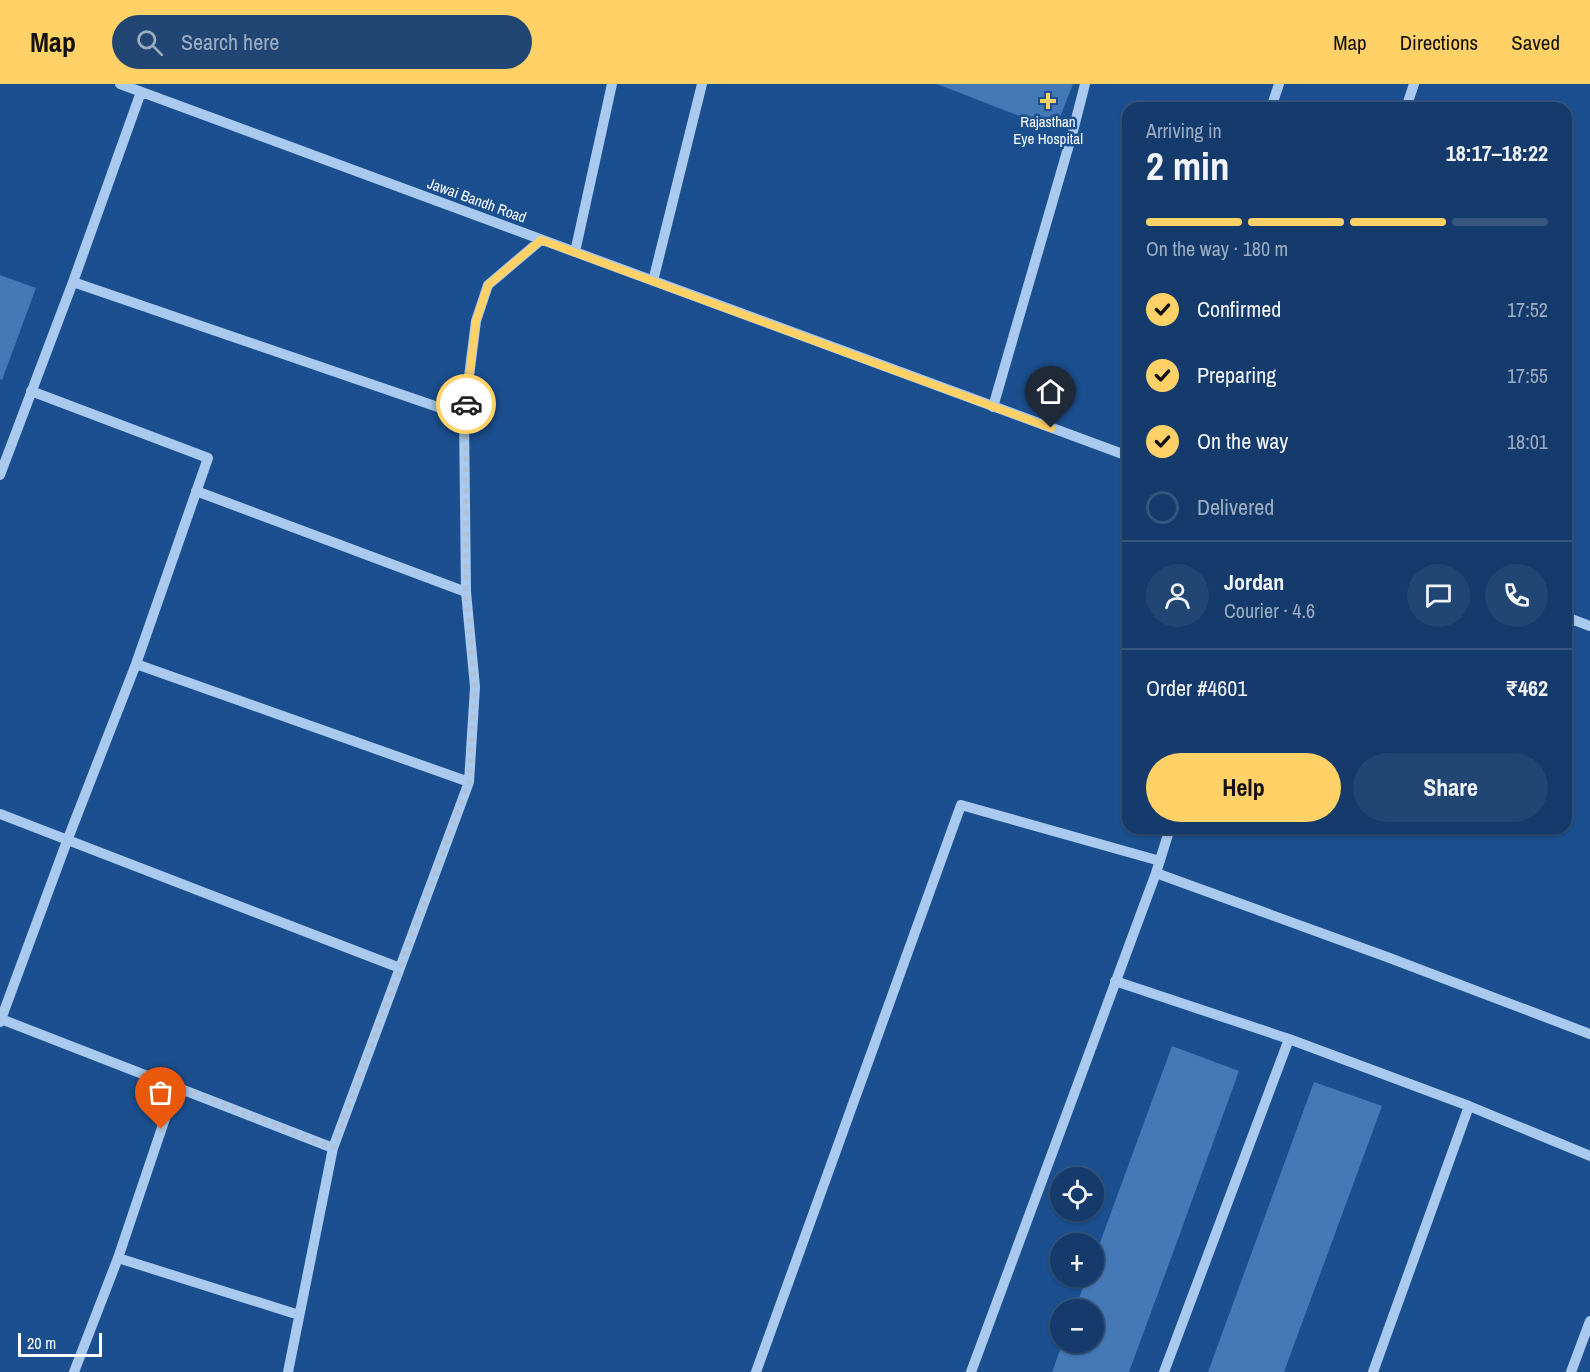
<!DOCTYPE html>
<meta charset="utf-8">
<style>
:root{--surface:#143b6b;--page:#214673;--text:#f1f3f6;--muted:#9dadc1;--line:#33557e;--accent:#ffd166}
body{margin:0;font-family:"Archivo Narrow",sans-serif;background:var(--page);color:var(--text);height:100vh;display:flex;flex-direction:column;font-size:22px;white-space:nowrap}
*{box-sizing:border-box;margin:0}
p{font-size:20px;color:var(--muted)}
.icon{flex:none;width:33px;height:33px;fill:none;stroke:currentColor;stroke-width:2;stroke-linecap:round;stroke-linejoin:round}
.map{position:relative;flex:1;overflow:hidden}
.side{position:absolute;left:1122px;top:18px;width:450px;height:732px;display:flex;flex-direction:column;background:var(--surface);border-radius:18px;box-shadow:0 2px 4px #0004,0 0 0 2px var(--line)}
.side>*{flex:none}
.fabs{position:absolute;left:1050px;top:1083px;display:grid;gap:12px}
.fabs a{display:grid;place-items:center;width:54px;height:54px;border-radius:50%;background:var(--surface);box-shadow:0 2px 4px #0004,0 0 0 2px var(--line);font-size:30px}
.scale{position:absolute;left:18px;bottom:15px;width:84px;box-sizing:border-box;padding-left:6px;border:3px solid #fff;border-top:0;font-size:16px;line-height:21px;white-space:nowrap;color:#fff;-webkit-text-stroke:4px #1b4f8f;paint-order:stroke}
.pin{position:absolute;display:grid;place-items:center;width:51px;height:51px;color:#fff;margin:-62px -26px;border-radius:50% 50% 50% 0;rotate:-45deg;box-shadow:0 0 6px #0007}
.pin .icon{rotate:45deg}
.courier{position:absolute;display:grid;place-items:center;width:60px;height:60px;margin:-30px;border:4px solid #ffd166;border-radius:50%;background:#fff;color:#222;box-shadow:0 2px 8px #0007}
.summary em{font-style:normal;font-weight:700}
.summary div{display:flex;flex-direction:column-reverse}
.summary{display:flex;align-items:center;justify-content:space-between;height:102px;padding:0 24px}
h1{font-size:39px;font-weight:700;line-height:45px}
.bar{display:grid;grid-template-columns:repeat(4,1fr);gap:9px 6px;align-content:center;height:72px;padding:0 24px}
.bar i{height:8px;border-radius:4px;background:var(--line)}
.bar .selected{background:var(--accent)}
.bar p{grid-column:span 4}
.line{display:flex;align-items:center;gap:15px;padding:0 24px;border-top:2px solid var(--line)}
.line div{flex:1}
.round{display:grid;place-items:center;flex:none;width:63px;height:63px;border-radius:32px;background:var(--page)}
ol{padding:0 24px;list-style:none}
li{display:flex;align-items:center;gap:18px;height:66px}
li p{margin-inline-start:auto}
li .icon{padding:6px;border-radius:50%;background:var(--accent);color:#111;stroke-width:4}
li:last-child{color:var(--muted)}
li i{width:33px;height:33px;border:3px solid var(--line);border-radius:50%}
.action{display:flex;gap:12px;margin-top:auto;padding:12px 24px}
.action a{flex:1;height:69px;border-radius:36px;background:var(--accent);color:#111;font-size:24px;font-weight:700;line-height:69px;text-align:center}
.action a+a{background:var(--page);color:var(--text)}
header{display:flex;align-items:center;gap:36px;box-sizing:border-box;height:84px;padding:0 30px;background:var(--accent);color:#111}
header strong{font-size:28px}
nav{display:flex;gap:33px;margin-inline-start:auto;font-size:21px}
.search{width:420px;height:54px;background:var(--page);display:flex;align-items:center;gap:15px;box-sizing:border-box;padding:0 21px;border-radius:33px;color:var(--muted);font-size:22px}
.map>svg:first-child{display:block}
</style>
<header>
<strong>Map</strong>
<div class="search"><svg class="icon" aria-label="search" viewBox="0 0 24 24"><circle cx="10" cy="10" r="6"/><path d="M15 15l6 6"/></svg>Search here</div>
<nav><a>Map</a><a>Directions</a><a>Saved</a></nav>
</header>
<div class="map">
<svg width="1590" height="1288" viewBox="0 0 1590 1288">
<rect width="100%" height="100%" fill="#1b4f8f"/>
<!-- building -->
<path fill="#4478b7" d="M937 0H1073L1055 46Z
M0 191 36 204 2 296 0 295Z
M1172 962 1239 987 1174 1166 1129 1288H1052L1063 1258H1094V1226H1075L1087 1192H1094V1175Z
M1314 998 1382 1022 1371 1052 1284 1288H1208Z"/>
<g fill="none" stroke-linecap="round" stroke-linejoin="round">
<!-- minor -->
<path stroke="#a9c9ee" stroke-width="10" d="M120 0 1128 372
M1271 24 1279 0
M1406 24 1414 0
M575 168 612 0
M653 197 702 0
M73 198 464 332
M993 323 1073 47 1085 0
M0 391 73 198 141 8
M196 407 466 508
M1566 533 1590 542
M136 580 469 698
M0 730 400 884
M1156 789 1387 873 1590 950
M1115 897 1289 955 1469 1022 1590 1072
M1 935 333 1064
M0 938 67 757 136 580 208 374 31 307
M118 1174 299 1231
M74 1288 118 1174 176 1002
M288 1288 333 1064 469 698 475 603 466 508 464 332 476 237 488 201 541 156
M756 1288 961 721 1160 777
M971 1288 1156 789 1170 744
M1164 1288 1289 955
M1373 1288 1469 1022
M1571 1288 1590 1237"/>
</g>
<g fill="none" stroke-linecap="round" stroke-linejoin="round">
<!-- done -->
<path stroke="#afc1d8" stroke-width="6" stroke-dasharray="0 10.8" d="M161 1045 176 1002 333 1064 469 698 475 603 466 508V320"/>
<!-- route -->
<path stroke="#ffd166" stroke-width="8" d="M466 320 476 237 488 201 541 156 1051 344"/>
</g>
<!-- markers -->
<path fill="#ffd166" stroke="#1b4f8f" stroke-width="2" d="M1045 8h6v6h6v6h-6v6h-6v-6h-6v-6h6z"/>
<g text-anchor="middle" dominant-baseline="central" stroke-width="5" stroke-linejoin="round" paint-order="stroke">
<!-- poi labels -->
<g font-size="15" fill="#fff" stroke="#1b4f8f">
<text x="1048" y="37">Rajasthan<tspan x="1048" dy="17">Eye Hospital</tspan></text>
</g>
<!-- street labels -->
<g font-size="15" fill="#fff" stroke="#1b4f8f">
<text transform="translate(477 116) rotate(20)">Jawai Bandh Road</text>
</g>
</g>
</svg>
<div class="fabs">
<a><svg class="icon" aria-label="locate" viewBox="0 0 24 24"><circle cx="12" cy="12" r="6"/><path d="M12 2v4M12 18v4M2 12h4M18 12h4"/></svg></a>
<a>+</a>
<a>−</a>
</div>
<div class="scale">20 m</div>
<div class="pin" style="left:161px;top:1045px;background:#ea580c"><svg class="icon" aria-label="bag" viewBox="0 0 24 24"><path d="M5 8h14l-1 12H6zM9 8a3 3 0 0 1 6 0"/></svg></div>
<div class="pin" style="left:1051px;top:344px;background:#1f2937"><svg class="icon" aria-label="home" viewBox="0 0 24 24"><path d="M3 11l9-7 9 7M6 9v11h12V9"/></svg></div>
<div class="courier" style="left:466px;top:320px"><svg class="icon" aria-label="car" viewBox="0 0 24 24"><path d="M5 17H2v-5l4-1 3-4h7l3 4 3 1v5h-3M9 17h6M6 11h13"/><circle cx="7" cy="17" r="2"/><circle cx="17" cy="17" r="2"/></svg></div>
<section class="side">
<div class="summary"><div><h1>2 min</h1><p>Arriving in</p></div><em>18:17–18:22</em></div>
<div class="bar"><i class="selected"></i><i class="selected"></i><i class="selected"></i><i></i><p>On the way · 180 m</p></div>
<ol>
<li><svg class="icon" aria-label="check" viewBox="0 0 24 24"><path d="M5 12l5 5 9-10"/></svg>Confirmed<p>17:52</p></li>
<li><svg class="icon" aria-label="check" viewBox="0 0 24 24"><path d="M5 12l5 5 9-10"/></svg>Preparing<p>17:55</p></li>
<li><svg class="icon" aria-label="check" viewBox="0 0 24 24"><path d="M5 12l5 5 9-10"/></svg>On the way<p>18:01</p></li>
<li><i></i>Delivered</li>
</ol>
<div class="line" style="height:108px"><a class="round"><svg class="icon" aria-label="person" viewBox="0 0 24 24"><circle cx="12" cy="8" r="4"/><path d="M4 21q1-7 8-7t8 7"/></svg></a><div><b>Jordan</b><p>Courier · 4.6</p></div><a class="round"><svg class="icon" aria-label="chat" viewBox="0 0 24 24"><path d="M4 5h16v11H9l-5 4z"/></svg></a><a class="round"><svg class="icon" aria-label="phone" viewBox="0 0 24 24"><path d="M5 4h4l2 5-3 2q2 4 5 5l2-3 5 2v4C11 20 4 13 5 4z"/></svg></a></div>
<div class="line" style="height:78px"><div>Order #4601</div><b>₹462</b></div>
<div class="action"><a>Help</a><a>Share</a></div>
</section>
</div>
